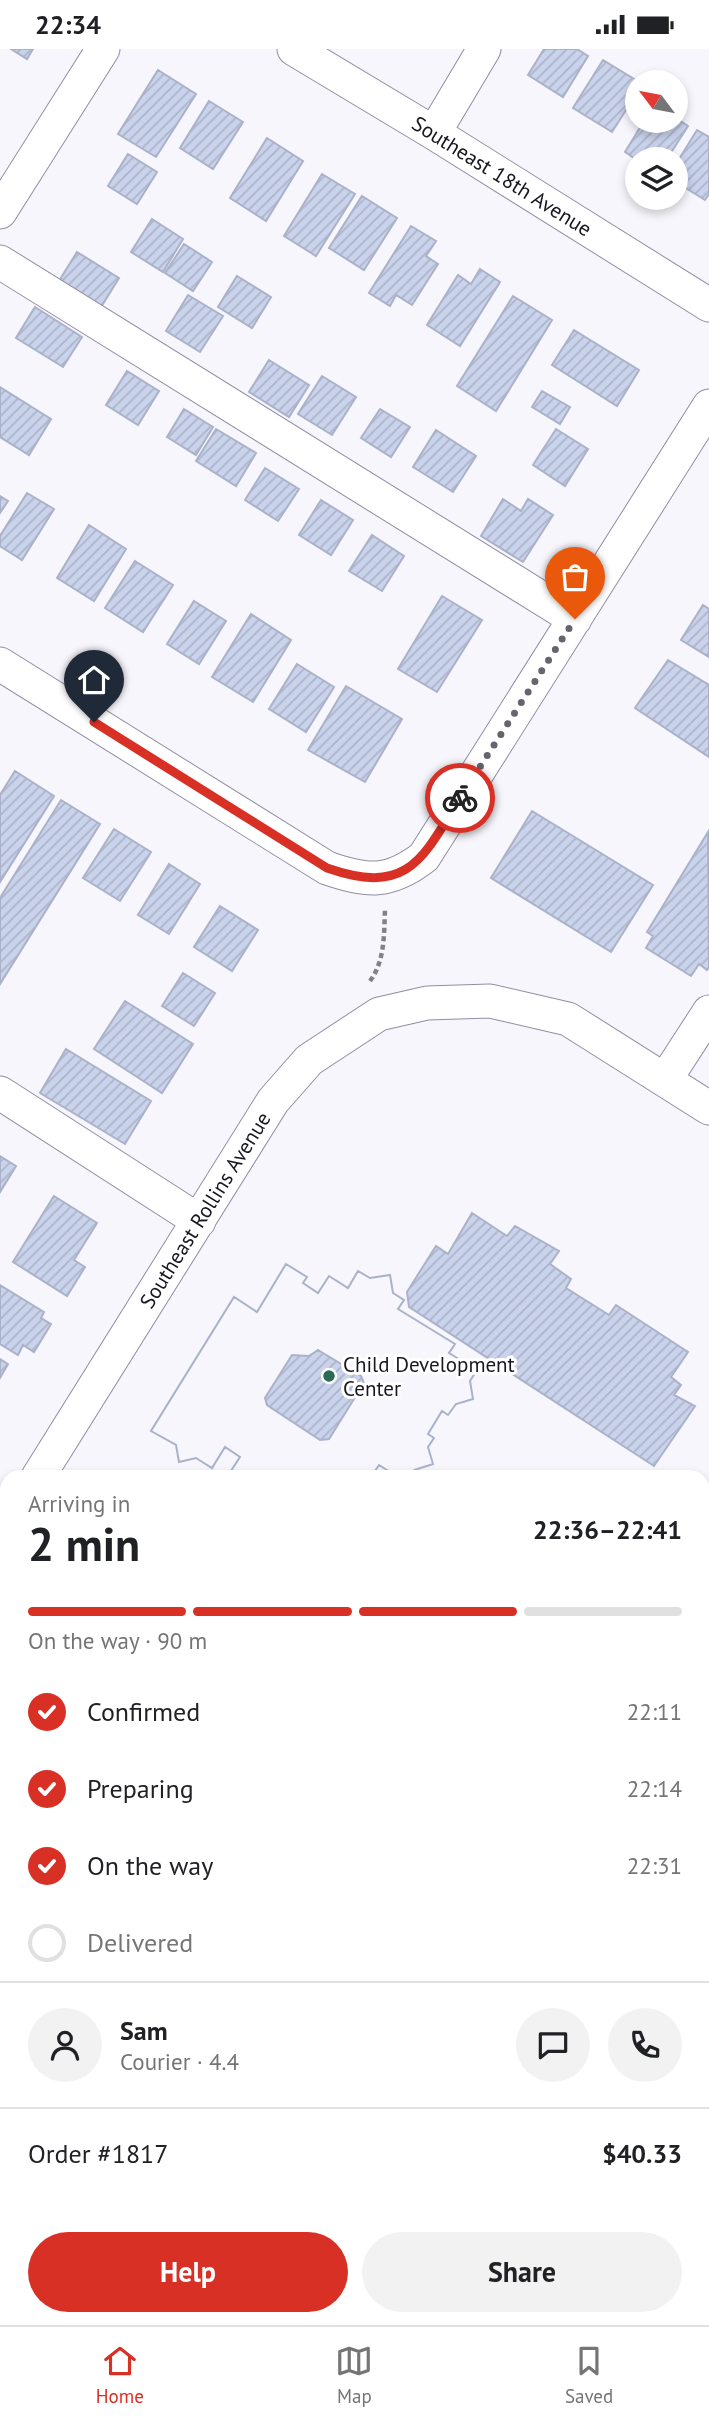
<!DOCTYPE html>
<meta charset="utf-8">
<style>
:root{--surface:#fff;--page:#f2f2f2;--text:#202124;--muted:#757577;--line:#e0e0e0;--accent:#d93025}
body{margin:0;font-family:"PT Sans",sans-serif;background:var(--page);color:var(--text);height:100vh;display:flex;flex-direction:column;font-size:26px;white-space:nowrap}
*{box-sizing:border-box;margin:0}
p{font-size:23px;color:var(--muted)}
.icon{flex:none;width:38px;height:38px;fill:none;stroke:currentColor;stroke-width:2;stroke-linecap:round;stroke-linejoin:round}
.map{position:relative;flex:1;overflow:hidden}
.drawer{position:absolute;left:0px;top:1421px;width:710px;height:856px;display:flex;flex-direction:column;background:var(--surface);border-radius:21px 21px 0 0;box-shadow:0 4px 10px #0003}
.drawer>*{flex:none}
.needle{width:46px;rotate:302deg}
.controls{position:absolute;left:625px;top:21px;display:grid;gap:14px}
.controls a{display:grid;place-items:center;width:63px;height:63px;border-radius:50%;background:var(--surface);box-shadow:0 4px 10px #0003;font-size:35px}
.pin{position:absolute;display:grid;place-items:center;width:60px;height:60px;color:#fff;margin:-72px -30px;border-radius:50% 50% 50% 0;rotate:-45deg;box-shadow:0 0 7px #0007}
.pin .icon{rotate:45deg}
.courier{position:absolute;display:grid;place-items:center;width:70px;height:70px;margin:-35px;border:5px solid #d93025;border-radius:50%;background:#fff;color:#222;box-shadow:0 2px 9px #0007}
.summary em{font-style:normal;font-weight:800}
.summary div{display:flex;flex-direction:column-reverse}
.summary{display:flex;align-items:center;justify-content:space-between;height:119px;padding:0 28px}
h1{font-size:46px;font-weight:800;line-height:52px}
.bar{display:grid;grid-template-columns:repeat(4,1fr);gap:10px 7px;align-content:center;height:84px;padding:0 28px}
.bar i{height:9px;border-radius:5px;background:var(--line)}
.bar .current{background:var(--accent)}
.bar p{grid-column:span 4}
.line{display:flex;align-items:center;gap:18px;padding:0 28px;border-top:2px solid var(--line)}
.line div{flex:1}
.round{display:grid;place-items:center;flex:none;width:74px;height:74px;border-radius:37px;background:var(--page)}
ol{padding:0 28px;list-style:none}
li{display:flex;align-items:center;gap:21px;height:77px}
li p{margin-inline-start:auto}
li .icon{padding:7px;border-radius:50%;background:var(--accent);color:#fff;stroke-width:4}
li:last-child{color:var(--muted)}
li i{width:38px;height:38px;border:4px solid var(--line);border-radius:50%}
.action{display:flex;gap:14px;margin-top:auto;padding:14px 28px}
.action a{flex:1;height:80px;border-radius:42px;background:var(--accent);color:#fff;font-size:28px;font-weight:800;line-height:80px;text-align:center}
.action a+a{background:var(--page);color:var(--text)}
.status{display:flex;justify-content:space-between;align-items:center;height:49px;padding:0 35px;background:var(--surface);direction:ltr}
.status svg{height:19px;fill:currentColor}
.tab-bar{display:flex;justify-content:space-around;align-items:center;height:98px;border-top:2px solid var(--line);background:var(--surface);font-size:19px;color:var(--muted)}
.tab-bar a{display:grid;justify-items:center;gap:4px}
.tab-bar .current{color:var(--accent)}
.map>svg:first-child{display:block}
</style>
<div class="status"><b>22:34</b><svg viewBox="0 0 49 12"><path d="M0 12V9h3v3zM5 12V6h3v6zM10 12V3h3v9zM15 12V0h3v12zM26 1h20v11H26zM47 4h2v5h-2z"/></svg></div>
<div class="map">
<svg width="709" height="2276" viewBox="0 0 709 2276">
<defs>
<pattern id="building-hatch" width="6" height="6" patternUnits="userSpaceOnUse" patternTransform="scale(1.75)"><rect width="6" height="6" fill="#cad3ec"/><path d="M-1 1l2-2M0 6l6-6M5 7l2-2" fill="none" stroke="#adb4ca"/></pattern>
</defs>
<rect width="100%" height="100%" fill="#f7f6fc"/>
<!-- built -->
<path fill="#ede9fd" d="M709 1681V1902L704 1904V1684Z
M709 2158V2276H587L588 2270H704V2161Z"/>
<!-- water -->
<path fill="#a7d0f3" stroke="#7c98b3" stroke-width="2" d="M709 1544V1605L704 1606V1546Z"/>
<!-- building -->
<path fill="url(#building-hatch)" stroke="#aab2ca" stroke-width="2" fill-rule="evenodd" d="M11 0H33L27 10Z
M544 0H577L588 7 563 48 528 26Z
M603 11 639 33H637V44L612 83 573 59Z
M158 21 196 45 156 108 118 85Z
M209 52 243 73 213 120 180 99Z
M676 69 688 77 667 110 637 111 625 103 644 72H676Z
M697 81 709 88V145L705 151 676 133V115Z
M267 89 303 112 266 172 230 149Z
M128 105 157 123 137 155 108 137Z
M322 125 355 145 316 207 284 187Z
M362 147 397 169 364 221 329 199Z
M152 170 183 190 163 223 131 203Z
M411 177 436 192 426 207 438 215 412 256 396 246 390 257 369 244Z
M184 195 212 213 193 242 165 224Z
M77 203 119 229 101 258 59 232Z
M480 220 500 233 460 297 427 276 458 226 471 235Z
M237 227 271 248 252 279 218 258Z
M188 246 223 267 200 303 166 282Z
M513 247 552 271 496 362 457 337Z
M35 258 82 288 63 318 16 289Z
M574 281 639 321 617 357 552 316Z
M269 311 309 336 289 368 249 343Z
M127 322 159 342 138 376 106 356Z
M322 327 356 348 332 386 298 365Z
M0 338 51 370 29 406 0 388Z
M542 342 570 358 560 375 532 358Z
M184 360 213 378 196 406 167 388Z
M380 360 410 378 391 408 361 389Z
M216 380 256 404 236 437 196 412Z
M556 380 588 400 565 437 533 416Z
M436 381 476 407 453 443 413 418Z
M265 419 299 440 278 472 245 451Z
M27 444 54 460 22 511 0 497V487Z
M0 447 8 452 0 464Z
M503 450 521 462 528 450 553 466 523 513 481 487Z
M321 451 353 471 331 506 299 486Z
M89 476 126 500 94 552 57 529Z
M372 486 404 507 382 542 349 522Z
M135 512 173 536 143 583 105 559Z
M442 547 482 571 437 643 398 620Z
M194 552 226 572 199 615 167 595Z
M703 556 709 560V608L681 591Z
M251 565 291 591 253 653 212 628Z
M668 611 709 636V708L635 659Z
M297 615 334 638 306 683 269 660Z
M346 637 402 670 365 733 308 701Z
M15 722 54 747 0 833V746Z
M61 751 100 775 0 935V849Z
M532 762 653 836 611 903 491 829Z
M114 780 151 803 120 852 83 829Z
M708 783 709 918 707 921 699 915 691 927 646 899 653 887 647 883Z
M169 815 200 835 169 885 138 866Z
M220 857 258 881 232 922 194 898Z
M183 924 215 944 194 977 162 957Z
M125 952 193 995 162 1044 94 1000Z
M66 1000 151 1052 125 1095 40 1044Z
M0 1107 16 1117 0 1143Z
M54 1147 97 1174 74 1211 85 1218 67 1247 13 1213Z
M472 1164 507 1187 515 1177 559 1202 550 1215 571 1230 566 1239 609 1266 616 1256 688 1303 671 1328 681 1336 674 1346 695 1357 654 1417 409 1258 407 1243 436 1197 448 1205Z
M286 1215 307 1228 303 1234 318 1244 329 1227 348 1239 358 1222 370 1229 390 1226 393 1244 404 1251 398 1260 455 1295 449 1304 477 1321 470 1332 473 1350 456 1355 448 1366 442 1362 428 1385 434 1389 428 1398 433 1415 414 1421 409 1428H398L379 1416 371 1428H227L240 1408 225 1398 212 1419 196 1409 179 1413 176 1396 151 1382 234 1248 257 1263ZM318 1301 361 1327 364 1334 329 1390 320 1391 267 1356 265 1349 292 1306 309 1307Z
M286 1215 307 1228 303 1234 318 1244 329 1227 348 1239 358 1222 370 1229 390 1226 393 1244 404 1251 398 1260 455 1295 449 1304 477 1321 470 1332 473 1350 456 1355 448 1366 442 1362 428 1385 434 1389 428 1398 433 1415 414 1421 409 1428H398L379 1416 371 1428H227L240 1408 225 1398 212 1419 196 1409 179 1413 176 1396 151 1382 234 1248 257 1263Z
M0 1236 44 1263 41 1269 51 1275 34 1303 23 1296 18 1306 0 1295Z
M0 1310 8 1315 0 1329Z
M5 1572 7 1573V1634L0 1630V1580Z
M7 1689V1723L0 1719V1699Z
M704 2005 709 2015V2046L704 2049Z
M7 2155V2270H368L357 2276H0V2157Z"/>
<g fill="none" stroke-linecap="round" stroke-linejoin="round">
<defs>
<path id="minor" d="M294 0 434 84 709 256
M434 84 484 0
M0 163 103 0
M0 213 575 570
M0 615 327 819C367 833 389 835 424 808L709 357
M665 1031 709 963
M0 1044 199 1172
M38 1428 273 1052 309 1011 379 965 427 954 490 952 568 970 709 1059
M0 1489 7 1478
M0 1760 7 1771
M704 2153 709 2150
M546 2270 549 2276
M476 2276 487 2270"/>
</defs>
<!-- minor casing -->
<use href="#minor" stroke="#918da4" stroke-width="35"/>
<!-- path -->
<path stroke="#828088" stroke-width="4.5" stroke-dasharray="5 3.5" stroke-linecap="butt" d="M370 932C385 912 384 885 385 860"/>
<!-- minor -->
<use href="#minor" stroke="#fff" stroke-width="33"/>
<defs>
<path id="rail" d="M704 1801 709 1799
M704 1823 709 1821
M0 2055 7 2053
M0 2077 7 2074"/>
</defs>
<!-- rail casing -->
<use href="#rail" stroke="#8e8d94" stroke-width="8"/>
<!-- rail -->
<use href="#rail" stroke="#fff" stroke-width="5" stroke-dasharray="16" stroke-linecap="butt"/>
</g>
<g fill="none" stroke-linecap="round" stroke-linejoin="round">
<!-- done -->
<path stroke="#66646c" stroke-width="7" stroke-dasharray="0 12.6" d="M460 749 575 570"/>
<!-- route -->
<path stroke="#d93025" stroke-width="9" d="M94 673 327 819C408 847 422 811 460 749"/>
</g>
<!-- markers -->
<circle fill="#2b6a56" stroke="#fff" stroke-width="2.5" cx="329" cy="1327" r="7"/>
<g text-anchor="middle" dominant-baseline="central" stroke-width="6" stroke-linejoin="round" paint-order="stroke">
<!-- street labels -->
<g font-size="21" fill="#18161f" stroke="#fff">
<text transform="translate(502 127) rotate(32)">Southeast 18th Avenue</text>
<text transform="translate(205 1161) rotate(-58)">Southeast Rollins Avenue</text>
</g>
<!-- poi labels -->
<g font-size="21" fill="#18161f" stroke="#fff" text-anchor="start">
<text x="343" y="1315">Child Development<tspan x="343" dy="24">Center</tspan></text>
</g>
</g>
</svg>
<div class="controls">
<a><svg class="needle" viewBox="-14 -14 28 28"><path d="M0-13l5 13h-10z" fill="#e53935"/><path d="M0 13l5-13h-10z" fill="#757577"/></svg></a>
<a><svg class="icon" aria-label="layers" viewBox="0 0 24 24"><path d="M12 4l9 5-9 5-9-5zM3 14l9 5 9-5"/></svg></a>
</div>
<div class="pin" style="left:575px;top:570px;background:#ea580c"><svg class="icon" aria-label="bag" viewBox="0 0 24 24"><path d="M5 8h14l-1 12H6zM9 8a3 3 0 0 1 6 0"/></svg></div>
<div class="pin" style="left:94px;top:673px;background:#1f2937"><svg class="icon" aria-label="home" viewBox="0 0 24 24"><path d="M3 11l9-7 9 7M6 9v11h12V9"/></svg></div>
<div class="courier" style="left:460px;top:749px"><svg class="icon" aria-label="bike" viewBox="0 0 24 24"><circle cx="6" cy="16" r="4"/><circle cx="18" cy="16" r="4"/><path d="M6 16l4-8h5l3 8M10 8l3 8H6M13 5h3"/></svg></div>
<section class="drawer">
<div class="summary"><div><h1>2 min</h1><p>Arriving in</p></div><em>22:36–22:41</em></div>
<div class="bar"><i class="current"></i><i class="current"></i><i class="current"></i><i></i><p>On the way · 90 m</p></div>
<ol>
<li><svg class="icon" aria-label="check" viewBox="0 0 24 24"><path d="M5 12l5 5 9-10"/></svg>Confirmed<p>22:11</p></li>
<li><svg class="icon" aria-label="check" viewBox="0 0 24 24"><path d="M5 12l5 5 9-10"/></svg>Preparing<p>22:14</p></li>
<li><svg class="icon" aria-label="check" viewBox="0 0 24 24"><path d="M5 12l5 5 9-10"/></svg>On the way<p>22:31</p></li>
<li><i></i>Delivered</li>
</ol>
<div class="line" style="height:126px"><a class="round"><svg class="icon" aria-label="person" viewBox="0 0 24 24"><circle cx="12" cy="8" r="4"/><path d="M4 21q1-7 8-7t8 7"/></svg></a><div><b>Sam</b><p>Courier · 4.4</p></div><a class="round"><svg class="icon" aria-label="chat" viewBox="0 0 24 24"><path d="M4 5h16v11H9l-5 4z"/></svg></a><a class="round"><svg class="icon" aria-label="phone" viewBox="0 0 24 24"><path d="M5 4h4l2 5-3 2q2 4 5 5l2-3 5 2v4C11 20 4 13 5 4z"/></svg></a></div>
<div class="line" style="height:91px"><div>Order #1817</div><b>$40.33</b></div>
<div class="action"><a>Help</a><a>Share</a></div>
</section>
</div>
<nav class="tab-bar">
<a class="current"><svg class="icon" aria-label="home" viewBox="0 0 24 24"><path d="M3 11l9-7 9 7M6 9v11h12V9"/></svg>Home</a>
<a><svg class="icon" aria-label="map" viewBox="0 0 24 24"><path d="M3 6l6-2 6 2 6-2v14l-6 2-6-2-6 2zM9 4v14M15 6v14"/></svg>Map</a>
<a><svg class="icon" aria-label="saved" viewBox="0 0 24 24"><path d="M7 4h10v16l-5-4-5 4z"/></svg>Saved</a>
</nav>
